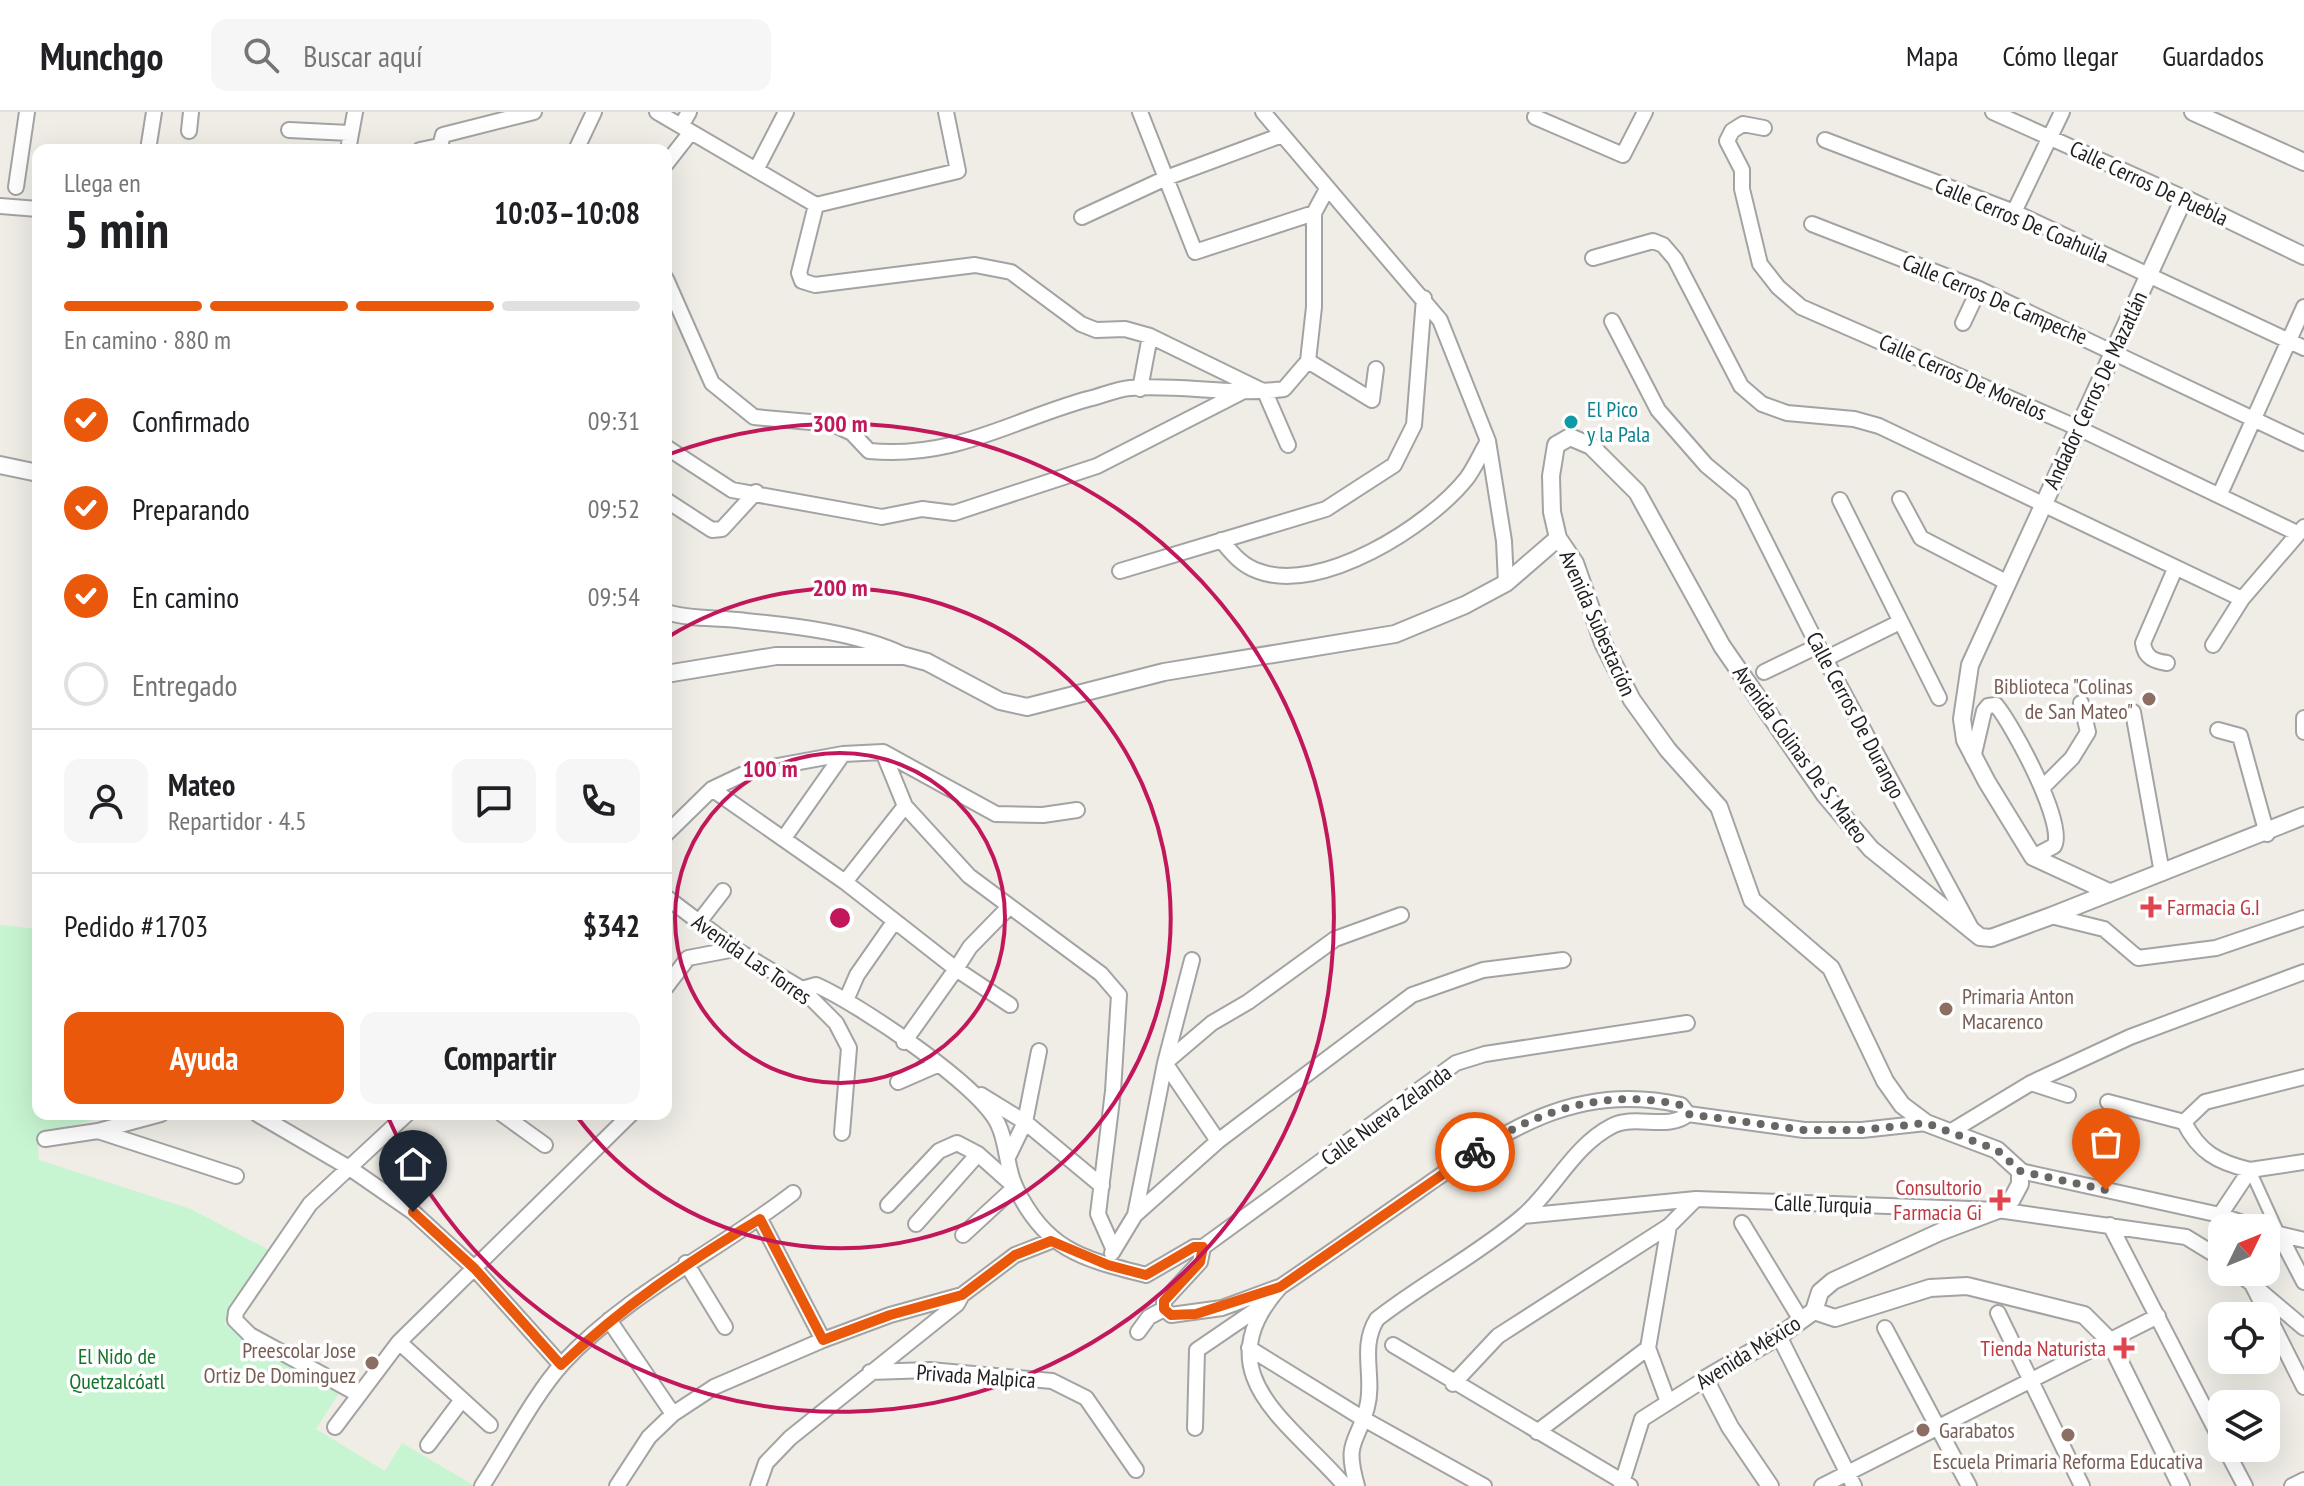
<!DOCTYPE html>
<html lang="es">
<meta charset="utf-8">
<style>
:root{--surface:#fff;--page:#f6f6f6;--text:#202124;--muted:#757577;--line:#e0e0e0;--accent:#ea580c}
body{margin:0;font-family:"PT Sans Narrow",sans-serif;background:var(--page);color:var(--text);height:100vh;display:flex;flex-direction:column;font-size:30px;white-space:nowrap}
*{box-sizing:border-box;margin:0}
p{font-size:26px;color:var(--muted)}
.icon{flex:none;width:44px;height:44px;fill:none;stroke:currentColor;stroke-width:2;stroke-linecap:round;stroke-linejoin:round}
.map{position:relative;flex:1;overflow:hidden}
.panel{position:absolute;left:32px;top:32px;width:640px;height:976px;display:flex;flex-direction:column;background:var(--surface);border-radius:16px;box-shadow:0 8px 32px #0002}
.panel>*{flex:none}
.needle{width:52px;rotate:47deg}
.fabs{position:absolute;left:2208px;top:1102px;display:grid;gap:16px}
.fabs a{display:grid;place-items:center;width:72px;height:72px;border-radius:16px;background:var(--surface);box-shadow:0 8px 32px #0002;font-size:40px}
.pin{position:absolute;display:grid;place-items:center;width:68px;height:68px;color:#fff;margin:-82px -34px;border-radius:50% 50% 50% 0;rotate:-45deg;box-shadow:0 0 8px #0007}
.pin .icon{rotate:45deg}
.courier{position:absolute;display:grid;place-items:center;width:80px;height:80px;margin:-40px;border:6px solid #ea580c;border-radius:50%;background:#fff;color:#222;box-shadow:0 2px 10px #0007}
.headline em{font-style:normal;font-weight:700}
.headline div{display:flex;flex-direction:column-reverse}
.headline{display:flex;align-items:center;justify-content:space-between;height:136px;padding:0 32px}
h1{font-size:52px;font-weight:700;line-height:60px}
.bar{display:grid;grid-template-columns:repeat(4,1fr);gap:12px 8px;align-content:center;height:96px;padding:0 32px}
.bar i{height:10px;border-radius:6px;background:var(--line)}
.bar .selected{background:var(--accent)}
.bar p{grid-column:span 4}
.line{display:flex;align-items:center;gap:20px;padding:0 32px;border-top:2px solid var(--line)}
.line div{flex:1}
.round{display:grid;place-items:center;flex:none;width:84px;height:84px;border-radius:16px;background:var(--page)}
ol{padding:0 32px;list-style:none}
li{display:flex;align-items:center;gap:24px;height:88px}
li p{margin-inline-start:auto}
li .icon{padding:8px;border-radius:50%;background:var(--accent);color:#fff;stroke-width:4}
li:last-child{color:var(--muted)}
li i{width:44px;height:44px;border:4px solid var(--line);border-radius:50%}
.primary-button{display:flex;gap:16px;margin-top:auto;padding:16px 32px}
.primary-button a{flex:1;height:92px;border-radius:16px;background:var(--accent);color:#fff;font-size:32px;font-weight:700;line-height:92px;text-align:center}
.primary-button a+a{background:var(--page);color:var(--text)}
header{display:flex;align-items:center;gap:48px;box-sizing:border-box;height:112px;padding:0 40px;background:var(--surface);border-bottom:2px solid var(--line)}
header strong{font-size:38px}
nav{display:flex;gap:44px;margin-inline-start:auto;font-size:28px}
.search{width:560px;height:72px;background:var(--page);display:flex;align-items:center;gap:20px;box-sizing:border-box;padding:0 28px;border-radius:16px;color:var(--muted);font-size:30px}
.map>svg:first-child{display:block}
</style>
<header>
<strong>Munchgo</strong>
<div class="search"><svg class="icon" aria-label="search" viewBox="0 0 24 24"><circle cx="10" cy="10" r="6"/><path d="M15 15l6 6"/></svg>Buscar aquí</div>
<nav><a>Mapa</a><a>Cómo llegar</a><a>Guardados</a></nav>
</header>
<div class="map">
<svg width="2304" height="1374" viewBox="0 0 2304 1374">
<rect width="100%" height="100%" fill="#efede6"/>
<!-- park -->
<path fill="#c7f5d1" d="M0 813 38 817V1002H112L37 1025 39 1048 191 1097 269 1138 224 1212 339 1281 316 1317 385 1359 402 1331 475 1374H0Z"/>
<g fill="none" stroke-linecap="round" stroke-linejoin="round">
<defs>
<path id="pedestrian" d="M2250 1058 2280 1124"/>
<path id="minor" d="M657 0 816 93 958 59 946 0
M1140 0 1195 140 1314 101
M1263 0 1440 208 1488 329 1504 429 1506 471
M1993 0 2184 86
M1535 5 1623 43 1645 0
M681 14 689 0
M1764 16 1743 12 1732 19 1727 29 1742 58V77L1760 152 1778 175 1801 195 2078 316 2297 421
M289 18 349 21
M189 19 191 0
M1825 28 2014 100 2304 236
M148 38 154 0
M348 38 355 0
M420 38 439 34
M439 38 443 23 534 0
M576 38 594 0
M666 52 691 20
M756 58 786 0
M16 75 27 0
M816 93 799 161 802 169 815 173 975 153 1011 160 1081 212 1096 218 1125 217 1150 224 1265 280 1288 333
M0 94 38 97
M2014 100 2062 0
M1082 105 1166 66 1282 23
M1812 112 1979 177 2304 331
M1593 146 1653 129 1663 133 1675 147 1741 274 1762 292 1787 301 1854 307 1879 314 2242 487
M666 167 712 271 754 305 833 312 852 321 869 339C955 347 1009 309 1088 287 1102 284 1116 277 1130 276 1181 272 1232 284 1284 277L1308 249 1314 195V101L1327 77
M1612 209 1658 298 1706 353 1742 383 1818 534 1970 814
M1963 211 1979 177
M1308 249 1372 288 1376 257
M1140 277 1150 224
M666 335 732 378 882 405 922 397 954 401 1097 354 1240 281
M2220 382 2304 195
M1900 387 1921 426 2006 470
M666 388 712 418 722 417 756 380
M1840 388 1939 586
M1221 428C1232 441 1241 453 1258 459 1320 483 1429 414 1467 366 1475 355 1481 341 1488 329
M1120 459 1326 397 1394 353 1414 313 1424 186
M666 500C691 508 720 505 746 509 797 514 858 521 904 543
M2213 533 2242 487 2304 415
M1825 547 1900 510
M2167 551C2154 549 2145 546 2143 531L2175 457
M1764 560 1818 534
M2133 600 2162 761
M2304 606V620
M2218 618 2240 624 2267 722
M883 640 905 694 969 764 1101 862 1119 883 1113 979 1098 1102 1113 1136
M1973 646 1984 599 1988 594 1996 593C2013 613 2067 714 2054 734L2033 745
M2042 676 2072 646 2088 620 2081 591
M712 677 845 770 956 857 970 835 1008 796
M666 722 712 677 750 659 843 642 883 640 996 702 1043 703 1077 698
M784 726 843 642
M845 770 905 694
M666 785 735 837 802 877 836 911 849 936 842 1021
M2051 804 2104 817 2138 846 2216 836 2304 806
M699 810 723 779
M666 875 688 846 735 837
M802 877 816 873C857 891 980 973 998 1012 1008 1032 1006 1057 1016 1076 1046 1139 1084 1147 1146 1163L1194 1135H1203
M847 886 857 863 894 810
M904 930 956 857 1010 893
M898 970 937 953
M2031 971 2068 983
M981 983 1025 1010 1102 1074
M2108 990 2184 1010
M257 1002 351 1057 413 1100 475 1157 561 1253
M502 1002 545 1033
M2184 1010 2205 990 2304 965
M2184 1010C2199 1040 2217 1050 2250 1058
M98 1019 236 1064
M1950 1020 2031 971 2130 925 2304 860
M45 1027 98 1019 161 1002
M1218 1029 1165 951 1212 911 1248 890 1335 827 1401 803
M1009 1043 1025 1010 1039 939
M2020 1059 2220 1103 2257 1116
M888 1093 939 1039 957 1031 978 1042 1015 1075 963 1123
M1135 1103 1218 1029 1412 883 1483 858 1563 848
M2220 1103 2250 1058 2304 1050
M1523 1104 1696 1087 1998 1098 2186 1125 2222 1147
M760 1107 823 1228
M1742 1111 1801 1208
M916 1112 978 1042
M2110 1113 2222 1330
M2266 1119 2304 1128
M2280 1124 2304 1170
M1203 1135 1456 951 1485 942 1687 911
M1203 1135 1200 1150 1164 1189V1197L1171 1203 1222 1196 1279 1175
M1112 1141 1135 1103 1165 951 1192 848
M686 1151 725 1215
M2237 1160 2252 1172 2304 1275
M2258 1177 2304 1216
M1998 1201 2082 1374
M609 1208 673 1302
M1885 1216 1969 1374
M1138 1220 1149 1205 1164 1197
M1779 1224 1854 1374
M399 1230 490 1313
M1393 1233 1630 1374
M1249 1236 1362 1306 1484 1374
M870 1260 930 1258 1052 1269 1086 1286 1136 1358
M1453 1272 1498 1224 1669 1114
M358 1282 250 1223 235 1208 236 1200 310 1092 407 1002
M1668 1290 1648 1236 1669 1114 1696 1087
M335 1315 399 1230 631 1002
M1195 1316 1197 1238 1263 1193
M1537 1320 1648 1236
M428 1333 461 1289
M2225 1336 2245 1374
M482 1374C505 1339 536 1280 563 1251 629 1180 717 1140 793 1081
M617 1374 649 1325 673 1302 714 1275 823 1228 890 1203 962 1183 1015 1143 1051 1129
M758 1374 766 1351 790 1326 957 1192 962 1183
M1345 1374C1292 1311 1202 1263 1280 1175 1326 1144 1371 1112 1417 1080 1500 1022 1573 968 1681 993L1688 1002 1804 1018H1862L1926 1011
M1357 1374C1344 1328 1357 1333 1367 1295 1375 1265 1359 1236 1377 1207 1423 1171 1477 1143 1522 1105 1554 1078 1573 1034 1612 1014 1635 1002 1669 1019 1688 1002
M1621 1374 1642 1307 1705 1267
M1822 1374 2158 1204
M2292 1374 2304 1368"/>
<path id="tertiary" d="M2193 0 2304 50
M0 353 38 361
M666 562 776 544H905L927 550 1000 589 1027 595 1164 560 1395 522 1465 493 1506 471 1558 426
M2109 780 2033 745 1987 670 1965 628 1962 607 1970 553 2184 86 2304 144
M1814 1199 1820 1180 1833 1169 1940 1120 1998 1098 2012 1087 2020 1072V1059L1997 1038 1926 1011 1902 993 1885 969 1831 856 1752 788 1719 695 1668 638 1632 588 1603 531 1575 451 1558 426 1552 400 1551 364 1556 333 1570 325 1591 334 1637 380 1722 534 1825 683 1871 737 1980 825 1991 826 2051 804 2304 704
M1814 1199 1835 1206 1930 1176 1967 1174 2084 1203 2109 1228 2181 1374
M1770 1374 1730 1315 1705 1267 1779 1224 1814 1199"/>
</defs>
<!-- pedestrian casing -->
<use href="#pedestrian" stroke="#a3a3a3" stroke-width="14"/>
<!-- minor casing -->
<use href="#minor" stroke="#a3a3a3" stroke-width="18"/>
<!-- tertiary casing -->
<use href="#tertiary" stroke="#a3a3a3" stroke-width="20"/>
<!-- pedestrian -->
<use href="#pedestrian" stroke="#fff" stroke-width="10"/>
<!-- minor -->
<use href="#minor" stroke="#fff" stroke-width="14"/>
<!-- tertiary -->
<use href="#tertiary" stroke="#fff" stroke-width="16"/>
</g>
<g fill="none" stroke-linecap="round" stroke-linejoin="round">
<!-- done -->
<path stroke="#686765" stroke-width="8" stroke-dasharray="0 14.4" d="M1475 1040C1536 998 1606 976 1681 993L1688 1002 1804 1018H1862L1926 1011 1997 1038 2020 1059 2106 1078"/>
<!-- route -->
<path stroke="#ea580c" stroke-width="10" d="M413 1100 475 1157 561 1253C622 1195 687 1150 760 1107L823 1228 890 1203 962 1183 1015 1143 1051 1129 1108 1153 1146 1163 1194 1135H1203L1200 1150 1164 1189V1197L1171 1203 1196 1202 1280 1175 1475 1040"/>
</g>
<!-- distance rings -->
<g fill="none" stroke="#c2185b" stroke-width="4">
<circle cx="840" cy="806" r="165"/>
<path d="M668 525A330 330 0 1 1 575 1002"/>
<path d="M667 343A494 494 0 1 1 387 1003"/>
</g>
<!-- markers -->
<circle fill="#0f9aa8" stroke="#fff" stroke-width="3" cx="1571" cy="310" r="8"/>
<g fill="#8d6e63" stroke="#fff" stroke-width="3">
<circle cx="2149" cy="587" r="8"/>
<circle cx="1946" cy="897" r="8"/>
<circle cx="372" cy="1251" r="8"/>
<circle cx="1923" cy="1318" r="8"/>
<circle cx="2068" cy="1323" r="8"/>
</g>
<g fill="#e0444e" stroke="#fff" stroke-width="3">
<path d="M2147 783h8v8h8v8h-8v8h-8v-8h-8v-8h8z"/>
<path d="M1996 1076h8v8h8v8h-8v8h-8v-8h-8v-8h8z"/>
<path d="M2120 1224h8v8h8v8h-8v8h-8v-8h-8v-8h8z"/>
</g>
<g text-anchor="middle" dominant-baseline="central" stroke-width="7" stroke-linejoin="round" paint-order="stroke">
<!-- street labels -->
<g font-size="22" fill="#1f1f1f" stroke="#fff">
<text transform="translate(2149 71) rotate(25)">Calle Cerros De Puebla</text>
<text transform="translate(2022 108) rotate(23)">Calle Cerros De Coahuila</text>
<text transform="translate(1995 187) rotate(23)">Calle Cerros De Campeche</text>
<text transform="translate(1963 265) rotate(24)">Calle Cerros De Morelos</text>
<text transform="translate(2095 278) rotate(-65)">Andador Cerros De Mazatlán</text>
<text transform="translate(1598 511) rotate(66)">Avenida Subestación</text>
<text transform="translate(1856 603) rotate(62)">Calle Cerros De Durango</text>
<text transform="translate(1801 642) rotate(54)">Avenida Colinas De S. Mateo</text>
<text transform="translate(752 847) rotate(35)">Avenida Las Torres</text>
<text transform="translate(1386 1003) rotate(-36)">Calle Nueva Zelanda</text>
<text transform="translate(1823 1092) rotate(2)">Calle Turquia</text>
<text transform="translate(1748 1240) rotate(-32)">Avenida México</text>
<text transform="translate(976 1264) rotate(4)">Privada Malpica</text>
</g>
<!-- culture labels -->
<g font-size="22" fill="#0d838f" stroke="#fff" text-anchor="start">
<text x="1587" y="297">El Pico<tspan x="1587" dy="25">y la Pala</tspan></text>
</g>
<!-- education labels -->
<g font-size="22" fill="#785e54" stroke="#fff" text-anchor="end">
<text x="2133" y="574">Biblioteca "Colinas<tspan x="2133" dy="25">de San Mateo"</tspan></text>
<text x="1962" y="884" text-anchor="start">Primaria Anton<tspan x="1962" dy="25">Macarenco</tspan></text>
<text x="356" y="1238">Preescolar Jose<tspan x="356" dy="25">Ortiz De Dominguez</tspan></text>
<text x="1939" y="1318" text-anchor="start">Garabatos</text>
<text x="2068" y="1349" text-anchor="middle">Escuela Primaria Reforma Educativa</text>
</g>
<!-- health labels -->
<g font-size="22" fill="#be3a42" stroke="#fff" text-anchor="end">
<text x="2167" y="795" text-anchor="start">Farmacia G.I</text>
<text x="1982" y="1075">Consultorio<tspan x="1982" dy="25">Farmacia Gi</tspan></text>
<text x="2106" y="1236">Tienda Naturista</text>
</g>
<!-- park labels -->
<g font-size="22" fill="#15752b" stroke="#fff">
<text x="117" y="1244">El Nido de<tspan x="117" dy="25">Quetzalcóatl</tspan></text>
</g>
</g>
<circle cx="840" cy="806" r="12" fill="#c2185b" stroke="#fff" stroke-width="4"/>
<g font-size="24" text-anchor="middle" font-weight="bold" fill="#c2185b" stroke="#fff" stroke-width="7" stroke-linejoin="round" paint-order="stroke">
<text x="840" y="320">300 m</text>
<text x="840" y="484">200 m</text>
<text x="770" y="665">100 m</text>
</g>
</svg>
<div class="fabs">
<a><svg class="needle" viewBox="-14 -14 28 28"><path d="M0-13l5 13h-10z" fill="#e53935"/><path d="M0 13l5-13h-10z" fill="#757577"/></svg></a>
<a><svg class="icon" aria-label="locate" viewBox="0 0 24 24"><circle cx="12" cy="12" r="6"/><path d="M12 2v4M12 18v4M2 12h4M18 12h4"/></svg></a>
<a><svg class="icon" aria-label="layers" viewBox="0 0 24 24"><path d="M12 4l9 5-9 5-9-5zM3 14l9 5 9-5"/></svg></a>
</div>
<div class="pin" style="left:2106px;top:1078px;background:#ea580c"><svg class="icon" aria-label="bag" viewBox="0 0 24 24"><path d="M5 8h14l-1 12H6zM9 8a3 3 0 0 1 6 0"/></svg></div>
<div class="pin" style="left:413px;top:1100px;background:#1f2937"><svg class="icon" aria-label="home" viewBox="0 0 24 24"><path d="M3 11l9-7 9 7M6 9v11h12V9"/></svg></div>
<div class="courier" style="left:1475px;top:1040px"><svg class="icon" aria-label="bike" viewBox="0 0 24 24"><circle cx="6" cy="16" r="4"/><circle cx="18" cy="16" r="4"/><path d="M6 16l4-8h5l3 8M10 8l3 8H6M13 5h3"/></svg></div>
<section class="panel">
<div class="headline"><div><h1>5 min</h1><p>Llega en</p></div><em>10:03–10:08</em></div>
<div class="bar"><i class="selected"></i><i class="selected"></i><i class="selected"></i><i></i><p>En camino · 880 m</p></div>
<ol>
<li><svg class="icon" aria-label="check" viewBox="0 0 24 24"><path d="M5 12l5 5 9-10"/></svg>Confirmado<p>09:31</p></li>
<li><svg class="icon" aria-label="check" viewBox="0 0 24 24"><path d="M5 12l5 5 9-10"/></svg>Preparando<p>09:52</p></li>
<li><svg class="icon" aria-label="check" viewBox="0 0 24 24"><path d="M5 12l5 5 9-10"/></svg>En camino<p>09:54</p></li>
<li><i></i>Entregado</li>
</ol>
<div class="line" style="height:144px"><a class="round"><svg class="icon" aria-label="person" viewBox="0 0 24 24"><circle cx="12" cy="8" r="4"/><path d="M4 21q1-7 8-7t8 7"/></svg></a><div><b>Mateo</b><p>Repartidor · 4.5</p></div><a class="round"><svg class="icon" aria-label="chat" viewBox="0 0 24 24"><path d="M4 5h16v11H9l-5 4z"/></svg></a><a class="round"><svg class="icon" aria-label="phone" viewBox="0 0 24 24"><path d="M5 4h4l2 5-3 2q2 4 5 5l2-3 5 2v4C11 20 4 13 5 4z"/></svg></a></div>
<div class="line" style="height:104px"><div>Pedido #1703</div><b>$342</b></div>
<div class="primary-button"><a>Ayuda</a><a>Compartir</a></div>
</section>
</div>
